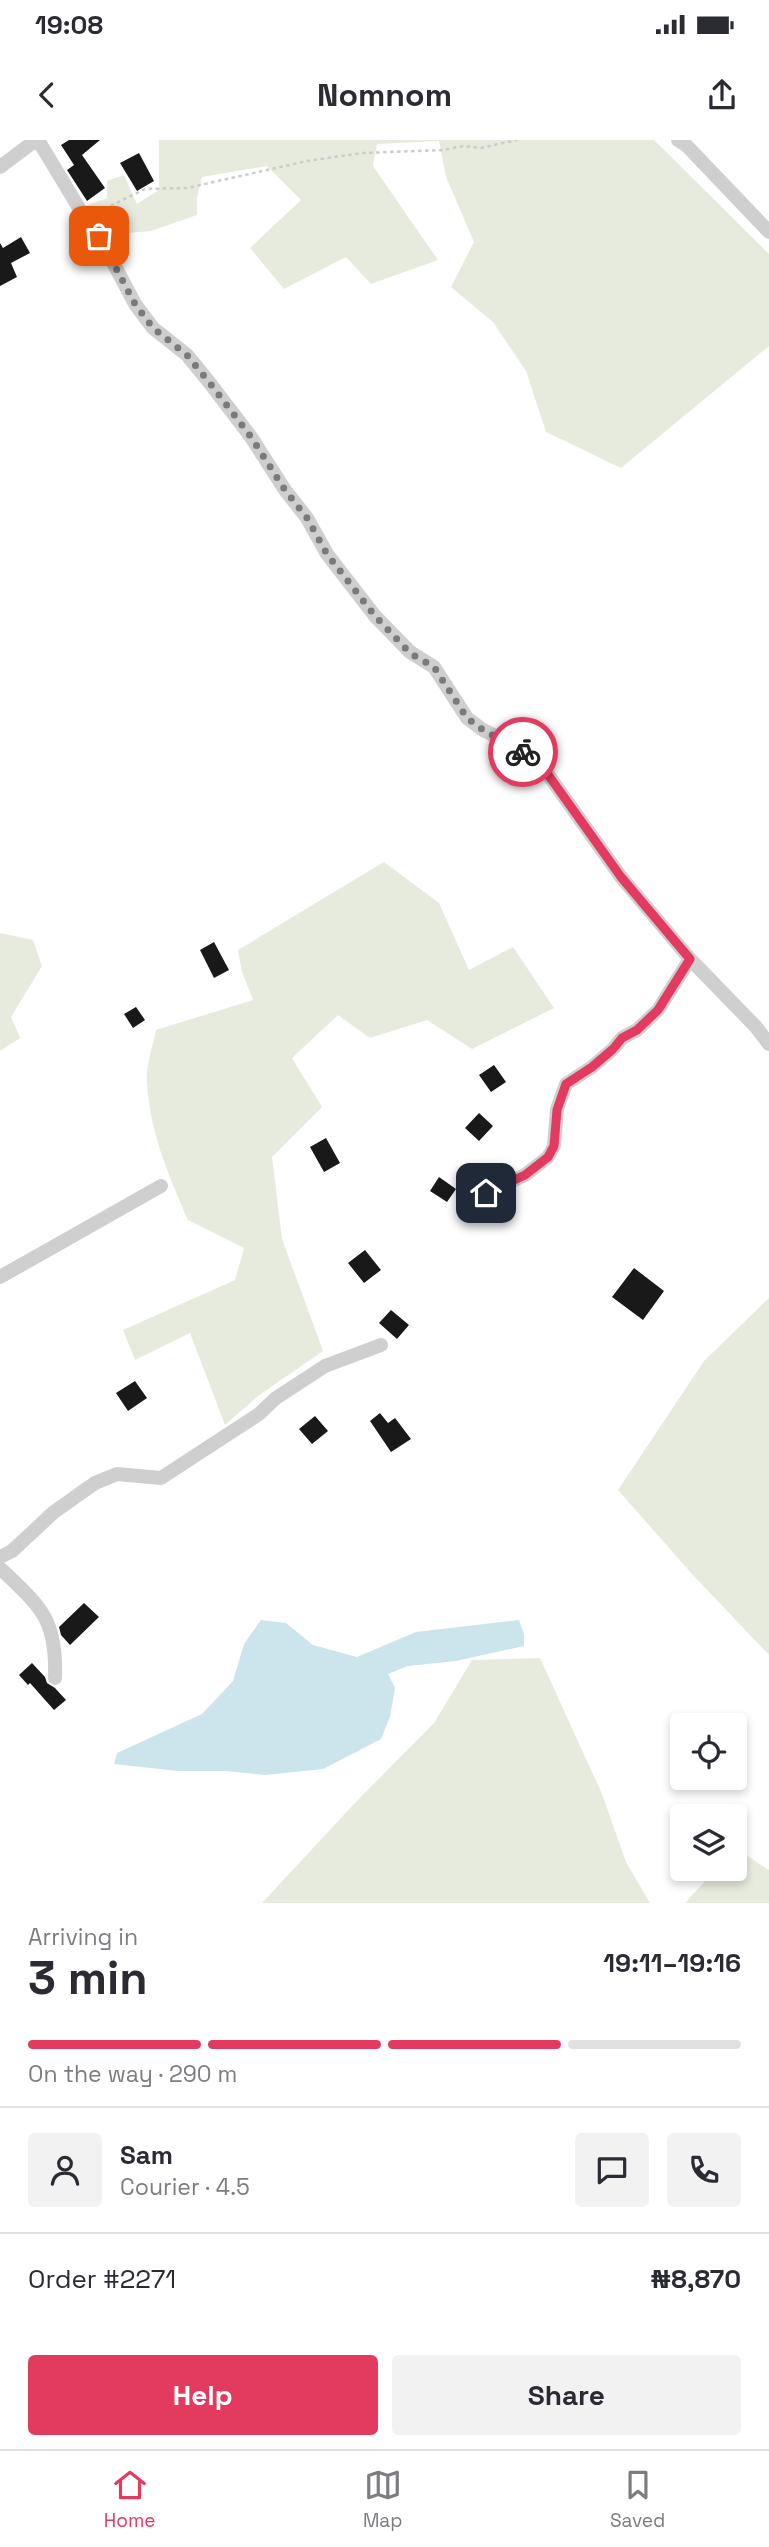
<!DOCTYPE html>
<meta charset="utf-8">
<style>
:root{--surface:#fff;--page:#f2f2f3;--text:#2b2b33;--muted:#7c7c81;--line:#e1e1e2;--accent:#e23b5f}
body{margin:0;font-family:"Space Grotesk",sans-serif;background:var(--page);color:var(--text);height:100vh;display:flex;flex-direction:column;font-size:26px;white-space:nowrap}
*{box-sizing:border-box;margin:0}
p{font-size:23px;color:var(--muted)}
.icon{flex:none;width:38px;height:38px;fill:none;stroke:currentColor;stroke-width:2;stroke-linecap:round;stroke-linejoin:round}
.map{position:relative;height:1763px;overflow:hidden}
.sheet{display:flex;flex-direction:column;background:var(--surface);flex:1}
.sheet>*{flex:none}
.controls{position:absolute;left:670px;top:1573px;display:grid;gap:14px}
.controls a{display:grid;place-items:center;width:77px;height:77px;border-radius:7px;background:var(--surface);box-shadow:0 4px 10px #0003;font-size:35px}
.pin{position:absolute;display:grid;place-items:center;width:60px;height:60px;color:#fff;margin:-30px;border-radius:14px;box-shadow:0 4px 10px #0006}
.courier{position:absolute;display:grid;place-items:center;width:70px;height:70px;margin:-35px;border:5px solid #e23b5f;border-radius:50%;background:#fff;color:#222;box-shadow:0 2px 9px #0007}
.summary em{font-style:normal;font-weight:700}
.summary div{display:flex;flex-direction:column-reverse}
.summary{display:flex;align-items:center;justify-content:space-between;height:119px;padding:0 28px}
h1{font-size:46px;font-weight:700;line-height:52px}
.bar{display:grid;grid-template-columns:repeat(4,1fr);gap:10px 7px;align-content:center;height:84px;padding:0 28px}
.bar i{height:9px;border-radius:5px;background:var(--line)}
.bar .active{background:var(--accent)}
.bar p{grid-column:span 4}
.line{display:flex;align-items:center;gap:18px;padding:0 28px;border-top:2px solid var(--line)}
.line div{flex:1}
.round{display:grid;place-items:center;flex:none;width:74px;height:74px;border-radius:7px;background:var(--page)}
.cta{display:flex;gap:14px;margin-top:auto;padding:14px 28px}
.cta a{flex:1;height:80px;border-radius:7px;background:var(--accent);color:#fff;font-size:28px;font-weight:700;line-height:80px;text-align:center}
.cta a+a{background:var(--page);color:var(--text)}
.status{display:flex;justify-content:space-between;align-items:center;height:49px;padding:0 35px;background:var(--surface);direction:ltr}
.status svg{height:19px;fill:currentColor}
header{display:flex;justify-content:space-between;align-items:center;height:91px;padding:0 28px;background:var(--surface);font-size:32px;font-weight:700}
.tabs{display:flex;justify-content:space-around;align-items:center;height:98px;border-top:2px solid var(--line);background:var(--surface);font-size:19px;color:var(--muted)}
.tabs a{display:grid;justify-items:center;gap:4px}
.tabs .active{color:var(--accent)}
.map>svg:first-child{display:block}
</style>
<div class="status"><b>19:08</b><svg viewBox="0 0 49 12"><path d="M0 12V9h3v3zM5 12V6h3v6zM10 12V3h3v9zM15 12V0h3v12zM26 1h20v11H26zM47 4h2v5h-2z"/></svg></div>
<header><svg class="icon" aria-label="back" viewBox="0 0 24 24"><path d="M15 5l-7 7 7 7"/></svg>Nomnom<svg class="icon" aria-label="share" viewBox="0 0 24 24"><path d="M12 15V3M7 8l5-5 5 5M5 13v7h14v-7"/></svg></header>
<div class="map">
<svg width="769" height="1763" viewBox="0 0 769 1763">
<rect width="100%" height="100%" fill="#fff"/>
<!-- green -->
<path fill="#e7ebde" d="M159 0H654L769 114V206L621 328 546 292 526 231 493 182 451 147 474 102 446 37 439 1 377 4 373 26 438 120 371 144 346 117 284 149 250 108 301 60 267 26 202 37 197 58V75L151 91 104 95 85 66 107 58V41L124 35 137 64 159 50Z
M384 722 439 763 469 830 513 807 554 868 472 909 427 880 370 898 338 875 292 918 322 967 272 1017 282 1099 323 1211 258 1256 225 1285 190 1193 135 1220 123 1190 235 1140 244 1108 188 1080C169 1037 150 992 147 944 145 927 153 906 156 890L253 860 242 832 238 810Z
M0 793 33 800 42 826 11 877 20 898 0 911Z
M769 1158V1515L692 1434 618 1350 704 1221Z
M540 1518 602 1654 626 1722 650 1763H262L353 1665 434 1583 472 1520Z
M735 1708 769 1730V1763H685L716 1729H735Z"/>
<!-- water -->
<path fill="#cce4eb" d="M261 1480 286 1483 313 1505 357 1517 416 1492 519 1480 524 1494V1506L456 1521 408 1526 388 1534 395 1548 390 1577 381 1599 323 1629 265 1635 225 1631H178L114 1624 117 1613 202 1574 233 1541 244 1504Z"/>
<!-- building -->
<path fill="#191919" d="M69 0H100L82 15 105 48 87 61 67 30 74 25 61 5Z
M139 13 154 41 137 51 120 23Z
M21 97 30 113 11 123 17 137 0 146V103L3 108Z
M214 802 229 830 214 838 200 810Z
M136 867 145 880 133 888 124 874Z
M494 925 506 942 491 952 479 935Z
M479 973 493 986 479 1001 465 988Z
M326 998 340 1023 324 1032 310 1007Z
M439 1037 456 1049 447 1062 430 1051Z
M365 1110 381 1130 364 1143 348 1123Z
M634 1128 664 1151 643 1180 612 1157Z
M391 1170 409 1185 397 1199 379 1183Z
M135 1241 147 1258 128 1271 116 1253Z
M380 1273 388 1283 395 1278 411 1299 391 1312 370 1281Z
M315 1276 328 1291 312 1304 299 1289Z
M84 1463 99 1477 70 1505 61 1495 59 1487Z
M32 1523 45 1537 47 1543 55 1548 66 1560 54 1570 30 1543 28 1545 19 1535Z"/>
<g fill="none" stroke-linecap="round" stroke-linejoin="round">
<!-- path -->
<path stroke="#ccc" stroke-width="2.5" stroke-dasharray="3.5 3.5" stroke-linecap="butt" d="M98 72 145 49 187 48 307 21 363 13 443 10 463 6 481 8 517 0"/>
<!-- minor -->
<path stroke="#cfcfcf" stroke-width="14" d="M38 0 85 78 99 96 135 164 153 188 187 215 209 242 251 297 285 350 307 378 327 414 375 476 410 512 434 527 467 578 483 590 516 606 544 629 621 737 690 819 756 887 769 904
M678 0 687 6 769 92
M0 27 36 0
M486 1053 525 1035 548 1017 554 1006 557 969 566 944 592 927 613 909 622 898 637 890 658 870 690 819
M0 1137 161 1046
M0 1417 12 1411 54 1372 95 1343 117 1334 161 1338 259 1274 276 1258 325 1226 381 1205
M0 1428C41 1467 57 1479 55 1538"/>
</g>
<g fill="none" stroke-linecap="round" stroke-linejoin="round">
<!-- done -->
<path stroke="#7a7a7a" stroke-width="7" stroke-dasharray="0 12.6" d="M99 96 135 164 153 188 187 215 209 242 251 297 285 350 307 378 327 414 375 476 410 513 434 527 467 578 483 590 523 612"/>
<!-- route -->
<path stroke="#e23b5f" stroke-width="9" d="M486 1053 525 1035 548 1017 554 1006 557 970 566 944 592 927 613 909 622 898 637 890 658 870 690 819 621 737 544 629 523 612"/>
</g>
</svg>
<div class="controls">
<a><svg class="icon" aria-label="locate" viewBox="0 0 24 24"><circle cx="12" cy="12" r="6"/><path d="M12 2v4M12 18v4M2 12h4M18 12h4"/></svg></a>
<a><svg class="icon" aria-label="layers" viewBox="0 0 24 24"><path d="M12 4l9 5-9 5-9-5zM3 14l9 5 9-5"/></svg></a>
</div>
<div class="pin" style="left:99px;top:96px;background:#ea580c"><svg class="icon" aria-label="bag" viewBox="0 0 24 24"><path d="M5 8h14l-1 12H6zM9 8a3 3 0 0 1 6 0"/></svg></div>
<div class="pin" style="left:486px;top:1053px;background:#1f2937"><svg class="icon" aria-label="home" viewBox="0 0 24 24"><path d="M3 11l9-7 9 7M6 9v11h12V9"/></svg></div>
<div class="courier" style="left:523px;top:612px"><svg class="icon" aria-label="bike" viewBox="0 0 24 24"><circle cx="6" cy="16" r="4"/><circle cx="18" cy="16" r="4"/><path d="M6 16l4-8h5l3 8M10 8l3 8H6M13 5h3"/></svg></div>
</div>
<section class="sheet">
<div class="summary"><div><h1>3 min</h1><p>Arriving in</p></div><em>19:11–19:16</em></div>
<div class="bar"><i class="active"></i><i class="active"></i><i class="active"></i><i></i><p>On the way · 290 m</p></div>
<div class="line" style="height:126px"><a class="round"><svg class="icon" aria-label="person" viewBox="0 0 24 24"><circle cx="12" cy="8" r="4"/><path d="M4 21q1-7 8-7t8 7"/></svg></a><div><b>Sam</b><p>Courier · 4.5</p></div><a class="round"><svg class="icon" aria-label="chat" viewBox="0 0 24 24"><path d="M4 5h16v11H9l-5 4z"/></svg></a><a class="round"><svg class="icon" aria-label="phone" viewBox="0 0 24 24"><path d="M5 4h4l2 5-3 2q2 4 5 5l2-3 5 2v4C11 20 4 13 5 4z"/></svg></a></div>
<div class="line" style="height:91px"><div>Order #2271</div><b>₦8,870</b></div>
<div class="cta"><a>Help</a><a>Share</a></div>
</section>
<nav class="tabs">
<a class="active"><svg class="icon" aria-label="home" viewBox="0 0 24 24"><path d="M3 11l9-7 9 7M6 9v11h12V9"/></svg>Home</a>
<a><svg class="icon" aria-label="map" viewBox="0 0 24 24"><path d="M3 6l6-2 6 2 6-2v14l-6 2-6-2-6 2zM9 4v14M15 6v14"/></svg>Map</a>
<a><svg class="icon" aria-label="saved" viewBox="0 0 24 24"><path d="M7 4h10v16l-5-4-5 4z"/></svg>Saved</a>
</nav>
